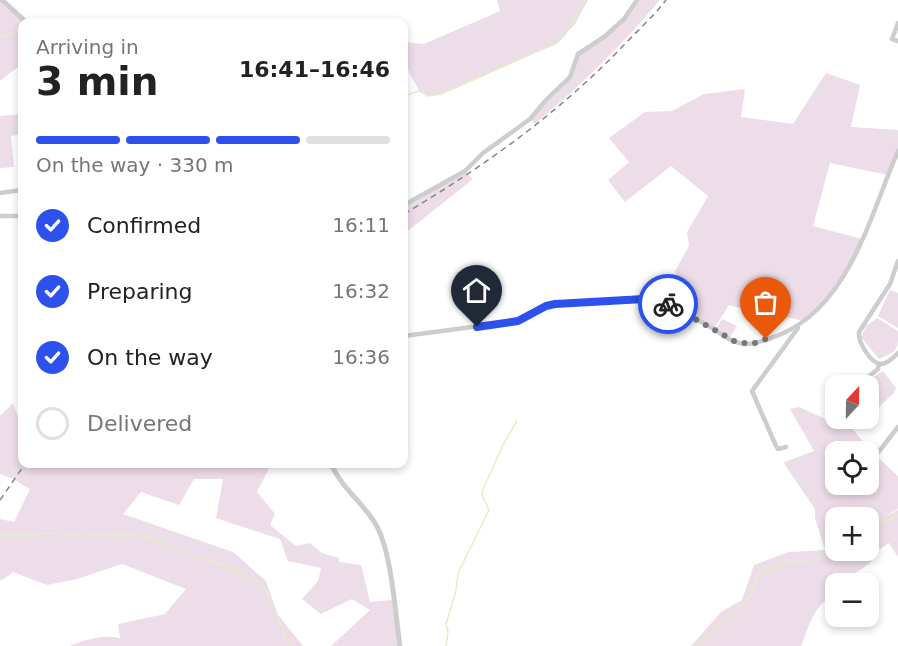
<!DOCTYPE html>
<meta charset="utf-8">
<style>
:root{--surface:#fff;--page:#f2f2f2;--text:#222;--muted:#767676;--line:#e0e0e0;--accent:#2d51ec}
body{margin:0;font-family:"DejaVu Sans",sans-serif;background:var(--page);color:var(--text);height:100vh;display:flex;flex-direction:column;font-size:22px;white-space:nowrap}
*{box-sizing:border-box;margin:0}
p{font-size:20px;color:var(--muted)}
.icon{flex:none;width:33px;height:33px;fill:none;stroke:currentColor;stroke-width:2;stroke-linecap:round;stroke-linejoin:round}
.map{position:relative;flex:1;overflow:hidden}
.panel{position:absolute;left:18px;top:18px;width:390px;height:450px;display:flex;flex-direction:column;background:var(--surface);border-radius:12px;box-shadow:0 3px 9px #0003}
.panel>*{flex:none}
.needle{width:39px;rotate:22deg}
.controls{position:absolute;left:825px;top:375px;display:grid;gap:12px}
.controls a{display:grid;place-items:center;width:54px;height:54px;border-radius:12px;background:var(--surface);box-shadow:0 3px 9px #0003;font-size:30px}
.pin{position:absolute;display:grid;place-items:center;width:51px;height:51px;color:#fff;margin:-62px -26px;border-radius:50% 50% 50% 0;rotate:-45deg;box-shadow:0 0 6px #0007}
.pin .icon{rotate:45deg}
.courier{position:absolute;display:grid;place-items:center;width:60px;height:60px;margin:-30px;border:4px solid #2d51ec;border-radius:50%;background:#fff;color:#222;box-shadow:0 2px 8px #0007}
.summary em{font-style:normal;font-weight:700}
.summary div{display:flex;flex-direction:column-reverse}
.summary{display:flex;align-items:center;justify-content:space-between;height:102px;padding:0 18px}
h1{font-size:39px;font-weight:700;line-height:45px}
.bar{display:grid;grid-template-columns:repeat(4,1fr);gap:9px 6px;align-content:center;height:72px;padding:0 18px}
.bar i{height:8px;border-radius:4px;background:var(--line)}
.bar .active{background:var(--accent)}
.bar p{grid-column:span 4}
ol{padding:0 18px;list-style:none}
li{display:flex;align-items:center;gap:18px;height:66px}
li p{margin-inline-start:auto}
li .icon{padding:6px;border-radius:50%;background:var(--accent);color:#fff;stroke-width:4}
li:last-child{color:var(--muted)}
li i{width:33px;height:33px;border:3px solid var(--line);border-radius:50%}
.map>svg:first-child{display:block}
</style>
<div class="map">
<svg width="898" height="646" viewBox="0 0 898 646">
<rect width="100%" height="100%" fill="#fff"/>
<!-- green -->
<path fill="#eddde8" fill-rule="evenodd" d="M0 0 26 22H22V64L0 81Z
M497 0H588L575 24 557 43 441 94 428 96 419 91 404 62V42L424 44 500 11Z
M637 0H660C622 45 580 86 535 124L530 119 566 81 578 54 604 37 624 19Z
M826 73 860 85 851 127 898 130V151L888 175 830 163 813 226 862 239 840 283 804 321C779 315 754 312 729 305L714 329 676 308 677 277 675 271 689 246 687 232 708 196 671 166 625 202 608 180 629 162 609 138 645 112 672 111 704 94 745 89 741 117 793 124Z
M22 114V134L11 136 14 167 0 168V116Z
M465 171 473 179 404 234V205Z
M890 290 898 293V328L878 316Z
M877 318 898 331C898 351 897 351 879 359L861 337 866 326Z
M722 319 737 326 729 339 715 330Z
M883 371 896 388 894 393 876 410 869 401 868 386H865L866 381Z
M13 403 20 423 22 422V464H271L257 492 275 514 270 525 296 546 310 543 322 553 339 558V562L361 565 370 602 393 600 400 646H331L370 610 352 599 321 614 302 599 318 581 321 568 288 561 280 539 216 518 223 479H194L179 505 141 492 123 514 233 552 266 581 278 615 303 646H69C85 640 102 634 120 638L118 624 165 614 186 589 122 564 77 579 47 585 13 572 4 579 0 580V519L14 522 30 489 13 479 0 474V416Z
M799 407 825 419 834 407 836 418 844 419 873 453 898 476V509L881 518 898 510V557L889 543 877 551 870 563 848 578 845 583 836 584 835 593C830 598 821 603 817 610 809 621 807 633 801 646H691L721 612 742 600 754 565 789 552 825 550 815 518V509L785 465 784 462 814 451 790 409ZM836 452H868V484H836ZM836 518H868V550H836Z"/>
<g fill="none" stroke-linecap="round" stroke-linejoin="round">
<!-- stream -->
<path stroke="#e4eec9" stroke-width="1.5" d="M48 22H54
M0 37 22 31
M404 96 419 91 428 96 441 94 557 43 565 35 585 0
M868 532 898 515
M0 534 27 535 52 533 85 536 124 534 149 537 178 551 225 566 256 581 266 590 289 646
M446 646 448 632 446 624 456 591 458 573 489 510 482 495 483 489 503 445 517 421
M698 646 750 597 759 574 784 562H799L817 559 836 550"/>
<!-- minor -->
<path stroke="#cdcdcd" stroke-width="4.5" d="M898 23 892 39 898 41
M0 193 22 190
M404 205 465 171 483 153 530 119 546 100 570 77 578 54 604 37 624 19 637 0
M0 216H22
M898 261 890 284 859 332C858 342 870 363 881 364 887 364 894 357 898 353
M404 336 518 321 546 306 555 304 644 299C671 302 693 317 715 330 724 336 733 343 744 344 753 345 762 341 771 338 848 313 869 218 898 151
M857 386 878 369 879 364
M786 447 778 449 776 446 752 391 798 328
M877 454 898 427"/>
<!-- tertiary -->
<path stroke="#cdcdcd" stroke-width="5" d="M2 0 26 22
M331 464C341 487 362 502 375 523 392 551 395 613 400 646"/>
<!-- rail -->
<path stroke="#858585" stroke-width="1.5" stroke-dasharray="6 4.5" stroke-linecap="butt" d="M404 214C486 165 559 113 625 44 639 29 654 16 666 0
M0 500 25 464"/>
</g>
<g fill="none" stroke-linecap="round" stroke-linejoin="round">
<!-- done -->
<path stroke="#787878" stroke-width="6" stroke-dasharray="0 10.8" d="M668 304 736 342 752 344 766 339"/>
<!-- route -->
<path stroke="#2d51ec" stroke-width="8" d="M477 327 518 321 546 306 555 304 644 299 668 304"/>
</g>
</svg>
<div class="controls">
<a><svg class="needle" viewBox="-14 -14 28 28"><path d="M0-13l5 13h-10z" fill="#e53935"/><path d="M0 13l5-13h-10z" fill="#767676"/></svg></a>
<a><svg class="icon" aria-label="locate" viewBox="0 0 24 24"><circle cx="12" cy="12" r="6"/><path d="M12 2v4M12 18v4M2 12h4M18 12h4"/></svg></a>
<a>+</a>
<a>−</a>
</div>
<div class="pin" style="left:766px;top:339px;background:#ea580c"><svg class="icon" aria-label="bag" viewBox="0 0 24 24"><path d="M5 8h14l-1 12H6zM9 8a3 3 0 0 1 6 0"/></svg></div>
<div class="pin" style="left:477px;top:327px;background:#1f2937"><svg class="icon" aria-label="home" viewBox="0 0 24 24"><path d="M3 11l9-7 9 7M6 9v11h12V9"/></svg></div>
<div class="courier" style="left:668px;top:304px"><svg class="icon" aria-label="bike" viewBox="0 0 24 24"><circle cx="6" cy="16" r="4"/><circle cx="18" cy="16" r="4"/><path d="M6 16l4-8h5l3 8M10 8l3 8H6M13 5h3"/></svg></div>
<section class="panel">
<div class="summary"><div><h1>3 min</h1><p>Arriving in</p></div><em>16:41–16:46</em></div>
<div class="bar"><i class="active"></i><i class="active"></i><i class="active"></i><i></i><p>On the way · 330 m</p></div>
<ol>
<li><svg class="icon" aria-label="check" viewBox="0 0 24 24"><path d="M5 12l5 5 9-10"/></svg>Confirmed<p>16:11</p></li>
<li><svg class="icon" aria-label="check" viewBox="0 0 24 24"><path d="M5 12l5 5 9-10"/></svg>Preparing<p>16:32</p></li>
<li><svg class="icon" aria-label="check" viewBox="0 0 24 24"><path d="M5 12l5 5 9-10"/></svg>On the way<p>16:36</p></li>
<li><i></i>Delivered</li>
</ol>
</section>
</div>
